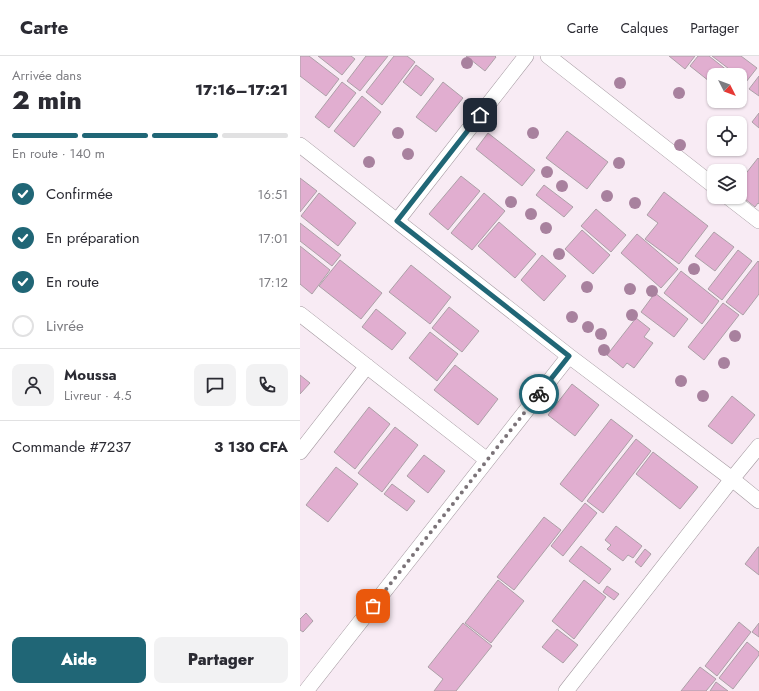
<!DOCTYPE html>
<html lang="fr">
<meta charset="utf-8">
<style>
:root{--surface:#fff;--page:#f2f2f3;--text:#2b2b33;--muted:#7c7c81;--line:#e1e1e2;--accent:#206676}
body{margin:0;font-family:Jost,sans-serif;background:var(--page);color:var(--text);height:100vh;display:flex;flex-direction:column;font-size:15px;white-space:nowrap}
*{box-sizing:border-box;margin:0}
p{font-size:13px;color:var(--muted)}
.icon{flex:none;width:22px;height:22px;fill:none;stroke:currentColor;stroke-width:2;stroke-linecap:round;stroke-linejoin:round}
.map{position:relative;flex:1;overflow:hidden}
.sheet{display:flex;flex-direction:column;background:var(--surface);width:300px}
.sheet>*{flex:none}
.needle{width:26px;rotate:132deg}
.controls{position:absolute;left:407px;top:12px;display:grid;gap:8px}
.controls a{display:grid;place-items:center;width:40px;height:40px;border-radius:8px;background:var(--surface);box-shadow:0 1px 3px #0004;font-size:20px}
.pin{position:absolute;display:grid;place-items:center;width:34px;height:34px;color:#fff;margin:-17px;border-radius:8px;box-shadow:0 2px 6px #0006}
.courier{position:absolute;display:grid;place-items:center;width:40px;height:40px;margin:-20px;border:3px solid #206676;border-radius:50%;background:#fff;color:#222;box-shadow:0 1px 5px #0007}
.headline em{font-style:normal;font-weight:800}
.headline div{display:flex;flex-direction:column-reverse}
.headline{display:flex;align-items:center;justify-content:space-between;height:68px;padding:0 12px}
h1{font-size:26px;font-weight:800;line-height:30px}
.bar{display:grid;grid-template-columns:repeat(4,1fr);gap:6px 4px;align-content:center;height:48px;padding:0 12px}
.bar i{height:5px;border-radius:3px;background:var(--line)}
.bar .active{background:var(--accent)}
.bar p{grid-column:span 4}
.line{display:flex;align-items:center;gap:10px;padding:0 12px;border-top:1px solid var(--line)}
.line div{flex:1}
.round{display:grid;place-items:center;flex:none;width:42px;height:42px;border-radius:8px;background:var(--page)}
ol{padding:0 12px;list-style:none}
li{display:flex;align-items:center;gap:12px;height:44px}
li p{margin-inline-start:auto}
li .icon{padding:4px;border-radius:50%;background:var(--accent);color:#fff;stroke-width:4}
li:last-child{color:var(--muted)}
li i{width:22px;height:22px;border:2px solid var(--line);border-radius:50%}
.action{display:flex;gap:8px;margin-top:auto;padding:8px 12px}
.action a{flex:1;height:46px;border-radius:8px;background:var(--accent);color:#fff;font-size:16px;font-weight:800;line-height:46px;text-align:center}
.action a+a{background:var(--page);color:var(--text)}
header{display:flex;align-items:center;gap:24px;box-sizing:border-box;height:56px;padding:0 20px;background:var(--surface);border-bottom:1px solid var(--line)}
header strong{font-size:19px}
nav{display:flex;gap:22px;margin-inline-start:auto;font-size:14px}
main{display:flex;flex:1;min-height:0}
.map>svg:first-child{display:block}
</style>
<header>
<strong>Carte</strong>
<nav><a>Carte</a><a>Calques</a><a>Partager</a></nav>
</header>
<main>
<section class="sheet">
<div class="headline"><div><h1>2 min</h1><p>Arrivée dans</p></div><em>17:16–17:21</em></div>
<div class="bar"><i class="active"></i><i class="active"></i><i class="active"></i><i></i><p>En route · 140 m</p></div>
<ol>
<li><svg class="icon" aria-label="check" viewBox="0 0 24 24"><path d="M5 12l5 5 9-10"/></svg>Confirmée<p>16:51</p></li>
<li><svg class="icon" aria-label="check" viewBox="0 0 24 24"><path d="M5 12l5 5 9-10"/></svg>En préparation<p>17:01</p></li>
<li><svg class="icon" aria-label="check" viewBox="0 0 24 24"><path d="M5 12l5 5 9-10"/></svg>En route<p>17:12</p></li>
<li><i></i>Livrée</li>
</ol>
<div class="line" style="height:72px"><a class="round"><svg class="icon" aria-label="person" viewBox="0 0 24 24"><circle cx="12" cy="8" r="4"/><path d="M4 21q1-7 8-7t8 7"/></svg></a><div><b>Moussa</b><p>Livreur · 4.5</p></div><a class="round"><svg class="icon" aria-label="chat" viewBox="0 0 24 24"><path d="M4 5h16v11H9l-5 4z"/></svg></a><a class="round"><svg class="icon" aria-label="phone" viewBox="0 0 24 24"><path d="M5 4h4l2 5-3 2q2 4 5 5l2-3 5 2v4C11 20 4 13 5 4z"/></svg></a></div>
<div class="line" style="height:52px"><div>Commande #7237</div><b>3 130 CFA</b></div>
<div class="action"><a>Aide</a><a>Partager</a></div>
</section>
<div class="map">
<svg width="459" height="635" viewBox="0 0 459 635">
<rect width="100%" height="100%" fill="#f8ebf4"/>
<!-- building -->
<path fill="#e1aed0" stroke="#aca0a7" d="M0 0H9L39 23 26 40 0 20Z
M18 0H51L55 3 42 19Z
M66 0H88L60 35 47 25Z
M94 0H107L115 6 82 49 66 36Z
M166 0H195L196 1 185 15Z
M369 0H395L385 13Z
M398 0H409L433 19H414V29L390 10Z
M412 0H441L457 12 446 26 440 22V19H437Z
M116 9 134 23 121 40 103 26Z
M459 20V40L449 33Z
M42 26 56 37 29 72 15 61Z
M143 26 163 42 136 76 116 61Z
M62 40 81 56 54 91 34 75Z
M459 57V72L452 66Z
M267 75 308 106 287 133 246 102Z
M188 77 235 114 222 130 176 93Z
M458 102 459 103V148L458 147 455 151 440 139V125Z
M161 120 180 135 148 174 129 158Z
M0 122 17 135 0 156Z
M244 129 273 151 264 161 236 139Z
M364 136 408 170 379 208 345 183 358 167 347 159Z
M19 137 56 167 38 190 1 160Z
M184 137 205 155 172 194 151 177Z
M296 153 326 179 311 196 281 170Z
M199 166 236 198 215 222 178 190Z
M0 167 41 199 32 210 0 185Z
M282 174 310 199 293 218 265 193Z
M414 176 434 191 415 215 395 200Z
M337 178 378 213 361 232 321 197Z
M0 190 30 214 12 238 0 228Z
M438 194 452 205 422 244 408 233Z
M242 199 266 220 244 245 221 224Z
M40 204 82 237 61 263 19 230Z
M458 205 459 206V238L443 259 426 246Z
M111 209 151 241 130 268 89 236Z
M381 215 419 245 402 268 364 237Z
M355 237 388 263 374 281 341 256Z
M423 247 439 259 404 304 388 291Z
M149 251 179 275 162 296 132 272Z
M76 253 106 277 92 294 62 271Z
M336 262 350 273 344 281 353 287 334 312 327 307 323 312 307 299Z
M130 276 158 298 137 325 109 302Z
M155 309 198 343 178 369 134 334Z
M0 319 10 327 0 338Z
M272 328 299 349 275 380 248 359Z
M432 340 455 359 432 388 408 370Z
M69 351 90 368 55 413 34 396Z
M311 363 333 380 282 446 260 428Z
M95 371 118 389 82 436 58 417Z
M336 383 351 395 303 457 287 445Z
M353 396 398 431 380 453 336 418Z
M124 399 145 415 128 437 107 420Z
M36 411 58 428 28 466 6 449Z
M92 428 115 445 107 455 84 438Z
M285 447 297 457 263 500 251 490Z
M244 461 261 474 214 534 197 521Z
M316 470 342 490 333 502 328 499 323 505 307 493 311 489 305 484Z
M281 490 311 513 299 528 269 505Z
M458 491H459V519L445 508Z
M345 493 351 498 341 511 335 506Z
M198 524 224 545 191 587 165 567Z
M284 524 306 541 274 583 252 565Z
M307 530 319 538 314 544 303 536Z
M6 557 13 565 3 576 0 574V563Z
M439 566 451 576 417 620 405 610Z
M163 567 192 590 156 635H134L143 623 128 611Z
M459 567V581L452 576Z
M257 573 278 589 263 607 242 591Z
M447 586 459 596V599L433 633 419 622Z
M400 611 416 623 406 635H381Z
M416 626 428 635H410Z"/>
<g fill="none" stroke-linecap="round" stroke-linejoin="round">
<defs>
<path id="minor" d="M248 0 414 130
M0 89 269 300 432 423 459 445
M428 141 459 165
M97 165 226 0
M0 258 187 404
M0 396 67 310
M6 635 269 300
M266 635 432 423 459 390"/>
</defs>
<!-- minor casing -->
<use href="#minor" stroke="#a3989f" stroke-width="16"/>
<!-- minor -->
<use href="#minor" stroke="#fff" stroke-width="15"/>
</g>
<!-- trees -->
<g fill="#a8819e">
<circle cx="167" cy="7" r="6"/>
<circle cx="320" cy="27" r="6"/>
<circle cx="379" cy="37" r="6"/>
<circle cx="98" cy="77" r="6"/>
<circle cx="233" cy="77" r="6"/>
<circle cx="380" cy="89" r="6"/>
<circle cx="108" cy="98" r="6"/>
<circle cx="69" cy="106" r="6"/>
<circle cx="319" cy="107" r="6"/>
<circle cx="247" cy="116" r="6"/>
<circle cx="262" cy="130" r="6"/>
<circle cx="307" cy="140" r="6"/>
<circle cx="211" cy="146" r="6"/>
<circle cx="335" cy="147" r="6"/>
<circle cx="231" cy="158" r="6"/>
<circle cx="246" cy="172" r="6"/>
<circle cx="259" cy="198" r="6"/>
<circle cx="394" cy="213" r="6"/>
<circle cx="287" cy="231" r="6"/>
<circle cx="330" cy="233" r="6"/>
<circle cx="352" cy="235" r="6"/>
<circle cx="332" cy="259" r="6"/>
<circle cx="272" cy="261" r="6"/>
<circle cx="288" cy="271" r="6"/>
<circle cx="301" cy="278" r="6"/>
<circle cx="435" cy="280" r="6"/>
<circle cx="304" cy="294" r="6"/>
<circle cx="424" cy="307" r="6"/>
<circle cx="381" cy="325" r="6"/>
<circle cx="403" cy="340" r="6"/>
</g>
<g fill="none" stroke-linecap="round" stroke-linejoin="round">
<!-- done -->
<path stroke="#7b7378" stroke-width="4" stroke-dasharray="0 7.2" d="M73 550 239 338"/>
<!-- route -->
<path stroke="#206676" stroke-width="5" d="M180 59 97 165 269 300 239 338"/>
</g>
</svg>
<div class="controls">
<a><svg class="needle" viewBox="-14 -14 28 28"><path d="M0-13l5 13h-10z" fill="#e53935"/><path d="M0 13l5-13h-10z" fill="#7c7c81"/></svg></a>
<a><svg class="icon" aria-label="locate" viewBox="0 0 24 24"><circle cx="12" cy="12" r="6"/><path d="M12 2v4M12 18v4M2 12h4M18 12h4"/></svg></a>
<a><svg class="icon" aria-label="layers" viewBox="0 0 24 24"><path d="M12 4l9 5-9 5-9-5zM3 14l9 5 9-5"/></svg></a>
</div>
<div class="pin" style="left:73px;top:550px;background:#ea580c"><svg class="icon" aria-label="bag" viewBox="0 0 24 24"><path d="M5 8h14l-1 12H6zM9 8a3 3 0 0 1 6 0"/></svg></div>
<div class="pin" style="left:180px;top:59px;background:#1f2937"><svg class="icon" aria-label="home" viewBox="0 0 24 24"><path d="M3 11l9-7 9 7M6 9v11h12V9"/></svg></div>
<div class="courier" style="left:239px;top:338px"><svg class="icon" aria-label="bike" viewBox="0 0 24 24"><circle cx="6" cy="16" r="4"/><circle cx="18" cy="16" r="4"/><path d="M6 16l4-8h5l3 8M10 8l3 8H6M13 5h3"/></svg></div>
</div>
</main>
